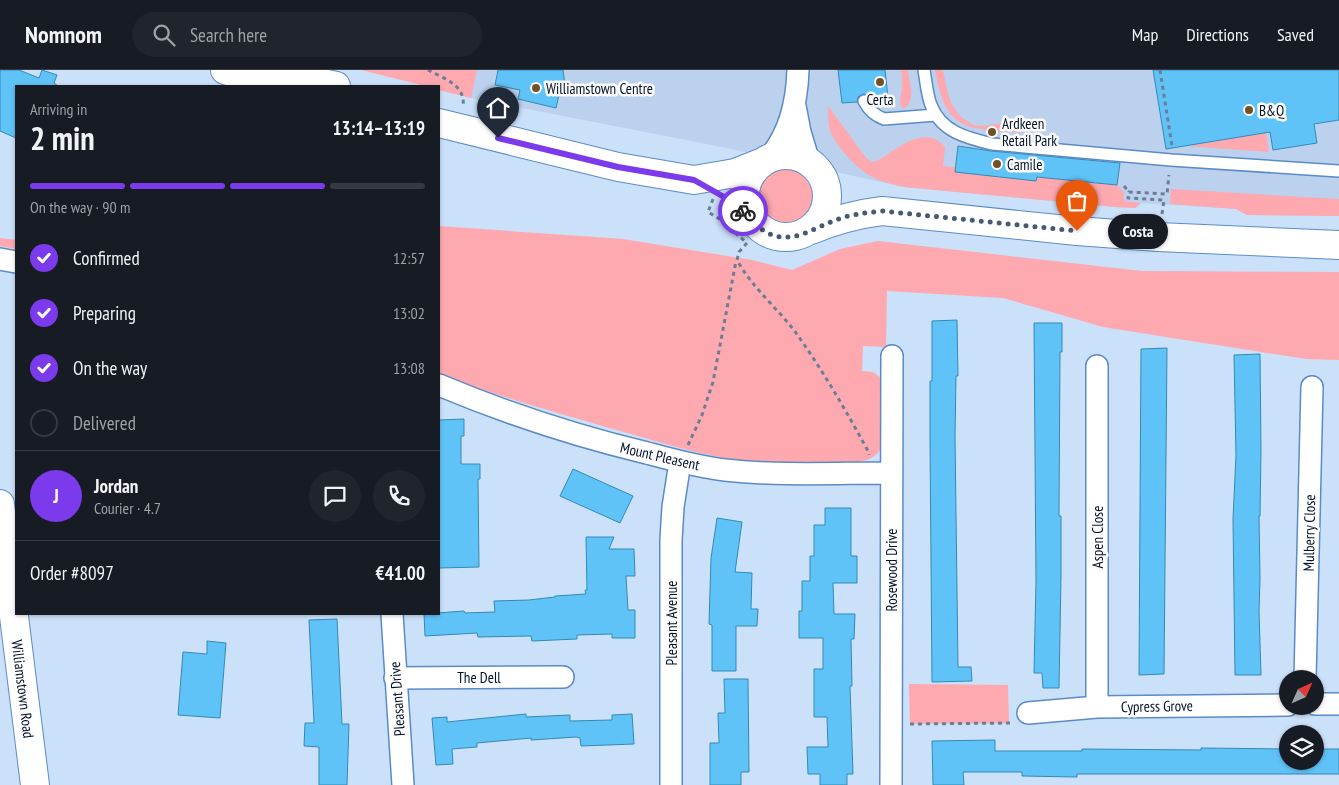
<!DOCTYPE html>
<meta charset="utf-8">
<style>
:root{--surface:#171b24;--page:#20242c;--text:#f1f3f6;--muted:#9ea1a6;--line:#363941;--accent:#7c3aed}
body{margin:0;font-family:"PT Sans Narrow",sans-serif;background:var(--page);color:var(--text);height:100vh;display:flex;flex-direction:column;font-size:19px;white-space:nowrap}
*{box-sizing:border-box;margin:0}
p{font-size:16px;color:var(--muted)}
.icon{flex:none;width:28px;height:28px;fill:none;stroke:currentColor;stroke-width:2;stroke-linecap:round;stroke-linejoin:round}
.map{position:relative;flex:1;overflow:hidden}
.panel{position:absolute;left:15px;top:15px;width:425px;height:530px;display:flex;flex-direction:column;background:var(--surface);border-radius:0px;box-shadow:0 1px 4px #0004}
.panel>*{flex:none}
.needle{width:32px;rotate:45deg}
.controls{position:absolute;left:1279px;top:600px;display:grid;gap:10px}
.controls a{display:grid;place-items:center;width:45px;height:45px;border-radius:50%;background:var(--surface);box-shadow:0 1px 4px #0004;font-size:25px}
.pin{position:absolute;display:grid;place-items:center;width:42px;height:42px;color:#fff;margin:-51px -21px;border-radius:50% 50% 50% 0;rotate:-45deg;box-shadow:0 0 5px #0007}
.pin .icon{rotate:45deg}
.courier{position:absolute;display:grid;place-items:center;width:50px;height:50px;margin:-25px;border:4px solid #7c3aed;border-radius:50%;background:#fff;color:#222;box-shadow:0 1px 6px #0007}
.bubble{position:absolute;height:35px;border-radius:18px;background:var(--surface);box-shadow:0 1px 4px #0004;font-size:16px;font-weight:700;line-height:35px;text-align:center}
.overview em{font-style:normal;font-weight:700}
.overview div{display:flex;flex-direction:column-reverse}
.overview{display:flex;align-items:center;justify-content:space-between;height:85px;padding:0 15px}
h1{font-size:32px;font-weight:700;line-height:38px}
.bar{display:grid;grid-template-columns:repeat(4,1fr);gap:8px 5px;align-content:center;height:60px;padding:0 15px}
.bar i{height:6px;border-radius:4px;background:var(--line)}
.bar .on{background:var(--accent)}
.bar p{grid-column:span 4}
.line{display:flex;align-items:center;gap:12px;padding:0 15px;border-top:1px solid var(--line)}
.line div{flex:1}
.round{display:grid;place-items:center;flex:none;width:52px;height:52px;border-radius:26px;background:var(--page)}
ol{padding:0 15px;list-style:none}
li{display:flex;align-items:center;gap:15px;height:55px}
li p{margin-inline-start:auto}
li .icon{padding:5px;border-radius:50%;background:var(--accent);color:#fff;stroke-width:4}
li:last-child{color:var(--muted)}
li i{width:28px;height:28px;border:2px solid var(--line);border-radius:50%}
header{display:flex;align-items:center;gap:30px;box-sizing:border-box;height:70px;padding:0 25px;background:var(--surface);border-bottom:1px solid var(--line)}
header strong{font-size:24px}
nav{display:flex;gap:28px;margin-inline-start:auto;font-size:18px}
.search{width:350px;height:45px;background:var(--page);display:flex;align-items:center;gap:12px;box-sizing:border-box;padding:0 18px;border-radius:28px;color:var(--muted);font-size:19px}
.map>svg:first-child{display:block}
</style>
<header>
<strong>Nomnom</strong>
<div class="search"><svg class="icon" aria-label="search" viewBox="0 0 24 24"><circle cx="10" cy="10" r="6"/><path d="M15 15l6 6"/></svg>Search here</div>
<nav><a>Map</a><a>Directions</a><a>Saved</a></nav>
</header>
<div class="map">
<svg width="1339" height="715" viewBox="0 0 1339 715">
<rect width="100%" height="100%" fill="#cbe0f9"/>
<!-- built -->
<path fill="#bbd1ed" d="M477 0H1339V146L1247 145 1236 139 1141 133 1135 138 1115 137 904 117 717 76 471 28Z"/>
<!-- green -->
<path fill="#fea8b0" d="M361 0H477L471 28 439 20V16H425Z
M901 0H908C909 13 917 32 903 39 897 31 902 26 902 18 902 12 902 6 901 0Z
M935 0H943C947 19 948 36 964 49 969 53 975 56 982 56 994 55 1008 52 1020 49L1023 63C967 58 946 63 935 0Z
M828 36 867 89 872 92 877 91C897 79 925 53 945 77L943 96 1117 115 1124 123V131L1141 133 1135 138 1115 137 904 117C891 114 878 111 867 104 854 95 838 78 831 63 828 55 828 45 828 36Z
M1266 63 1269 82 1187 76Z
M759 126a28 28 0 1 1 56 0a28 28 0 1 1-56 0Z
M1171 119 1339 129V146L1247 145 1236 139 1170 134Z
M439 156 623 169 752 190 792 200 840 179 878 171 1142 201 1339 202V290L1306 289 1103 257 1003 228 887 221 886 277 863 276 862 301 873 302 881 308C882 322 882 335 883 348 884 372 886 388 857 392 814 392 765 395 724 388 685 381 647 368 609 358 552 341 494 326 439 303Z
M0 168 16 170V179L0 176Z
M909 614 1008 615 1009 653 910 654Z"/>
<!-- building -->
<path fill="#5fc3f8" stroke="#348ab5" d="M0 0H19L39 8 42 0 57 5 54 13 58 16H16V68L0 61Z
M498 0H563L565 15 559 25 556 38 518 29 520 20 495 15Z
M838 0H885L888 28 872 30 868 25 863 24 858 27 857 32 842 33Z
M1153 0H1339V50L1314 54 1317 73 1273 80 1270 62 1166 79Z
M958 76 991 81 1120 93 1117 115 1037 107 1036 111 955 102Z
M957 250 958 306H956L955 366 958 597H971L972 611 932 612 930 370V311H932V251Z
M1034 253H1062V282H1060L1059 446H1061V506L1059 618H1043L1042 603H1034L1036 511Z
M1167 278 1164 604 1139 605 1141 279Z
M1260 284 1261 380 1260 446H1259L1260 509 1259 541 1261 605H1235L1233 449 1236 385 1234 285Z
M464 349V366H461V394H480V409H478L479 497 439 498V350Z
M573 399 633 426 620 453 560 426Z
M825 438H851V486H857V513H833L834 544H855L854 569H851L852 616H850L853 704H847V715H820V704H808L807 677H828L827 647H814V599H823V568H799V541H802V511H810V486H814V455H825Z
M717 448 742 452 735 502 752 503 751 539H758L757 556H736V601H712V555L709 554 711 488Z
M586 467H614L609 479H634L635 506H626L628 540H635V568H612V564L577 565V569L532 571 531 566 478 567 477 563 425 566 424 544 464 541 465 543 495 542 494 531 529 530 555 527V526L586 524 585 520H587Z
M337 549 342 654H349L347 715H319V677L304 676 305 653H314L309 550Z
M207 571 226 573 220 648 178 645 183 582 207 584Z
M724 609H748L749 702H741V715H710V673H719L718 643H725Z
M526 644V647L570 645V651L612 650V645L632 644 634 674 581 676 580 668 576 667 531 670V668L477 673V677L452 679 453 694 436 695 432 648 447 647V652Z
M995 670V681H1082V679L1201 680V678L1288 679V691H1315V679H1339V704H1077V707L1022 706V702H963L964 715H933L932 671Z"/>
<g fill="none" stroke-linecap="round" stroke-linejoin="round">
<defs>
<path id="lane" d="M924 0C926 11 927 25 931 35 941 62 967 68 992 74L1171 90 1339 101
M864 31C869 40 874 45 884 49L936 45"/>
<path id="street" d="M795 36 800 62 809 92
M767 90C790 65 797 33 798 0
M0 189 16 192
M1097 296V637
M439 315C506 343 576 366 647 383 673 390 698 397 725 400 780 406 836 403 891 403
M392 544 403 715
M395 608 563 607
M1305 609 1312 317
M1315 634H1339
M1028 643 1097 637 1288 635
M671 715V470L673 437 680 392
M891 715 892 286"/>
<path id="secondary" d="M225 0C240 4 251 12 265 16
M264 0 336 16
M439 53 618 97 694 110 735 103 763 92
M745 126a41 41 0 1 1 82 0a41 41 0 1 1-82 0Z
M811 160C835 150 857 144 882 141L1077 161 1158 167 1339 175
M0 434 35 715"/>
</defs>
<!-- lane casing -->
<use href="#lane" stroke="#5b8bc6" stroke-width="14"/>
<!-- street casing -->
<use href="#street" stroke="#5b8bc6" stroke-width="24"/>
<!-- secondary casing -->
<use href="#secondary" stroke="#5b8bc6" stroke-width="30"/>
<!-- path -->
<path stroke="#6c7e96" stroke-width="3" stroke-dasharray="4 4" stroke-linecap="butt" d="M428 0C443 8 466 15 463 36
M1160 0 1172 76
M1124 116 1129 122
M713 129 708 142 718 148 747 173 739 182 737 190C751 216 775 236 793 259 821 297 845 339 868 381L869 385
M1162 144 1164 130 1128 128 1129 122 1167 124 1169 105
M688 375 702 345 713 312 736 191
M910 654 1011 653"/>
<!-- lane -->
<use href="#lane" stroke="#fff" stroke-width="11"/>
<!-- street -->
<use href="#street" stroke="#fff" stroke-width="21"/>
<!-- secondary -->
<use href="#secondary" stroke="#fff" stroke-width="28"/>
</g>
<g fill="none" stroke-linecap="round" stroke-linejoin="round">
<!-- done -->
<path stroke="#485a71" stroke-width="5" stroke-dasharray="0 9" d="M743 141C751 148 757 157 766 162 791 176 813 158 836 150 851 144 866 143 882 141L1077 161"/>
<!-- route -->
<path stroke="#7c3aed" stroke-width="6" d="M498 68 618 97 694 110 733 132 743 141"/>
</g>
<!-- markers -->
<g fill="#705226" stroke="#fefefe" stroke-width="2">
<circle cx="880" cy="12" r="5"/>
<circle cx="536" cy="18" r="5"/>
<circle cx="1249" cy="40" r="5"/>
<circle cx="992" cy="62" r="5"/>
<circle cx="997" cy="94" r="5"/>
</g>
<g text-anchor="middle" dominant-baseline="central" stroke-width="5" stroke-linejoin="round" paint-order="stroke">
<!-- poi labels -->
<g font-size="15" fill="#021228" stroke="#fefefe" text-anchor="start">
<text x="546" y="18">Williamstown Centre</text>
<text x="880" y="29" text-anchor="middle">Certa</text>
<text x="1259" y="40">B&amp;Q</text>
<text x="1002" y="53">Ardkeen<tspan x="1002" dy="17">Retail Park</tspan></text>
<text x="1007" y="94">Camile</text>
</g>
<!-- street labels -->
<g font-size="15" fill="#021228" stroke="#fefefe">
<text transform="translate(660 386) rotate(13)">Mount Pleasent</text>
<text transform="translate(1309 463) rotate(-89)">Mulberry Close</text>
<text transform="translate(1097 467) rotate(-90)">Aspen Close</text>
<text transform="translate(891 500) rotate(-90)">Rosewood Drive</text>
<text transform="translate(671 553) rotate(-90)">Pleasant Avenue</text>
<text x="479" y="607">The Dell</text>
<text transform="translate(23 619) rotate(83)">Williamstown Road</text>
<text transform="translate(397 629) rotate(-94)">Pleasant Drive</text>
<text transform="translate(1157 636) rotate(-1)">Cypress Grove</text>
</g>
</g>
</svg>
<div class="controls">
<a><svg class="needle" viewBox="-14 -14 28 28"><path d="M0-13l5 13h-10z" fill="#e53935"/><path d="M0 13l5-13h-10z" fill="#9ea1a6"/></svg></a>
<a><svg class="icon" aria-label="layers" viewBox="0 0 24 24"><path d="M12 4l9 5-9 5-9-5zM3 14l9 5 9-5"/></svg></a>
</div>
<div class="pin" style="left:1077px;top:161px;background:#ea580c"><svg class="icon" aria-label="bag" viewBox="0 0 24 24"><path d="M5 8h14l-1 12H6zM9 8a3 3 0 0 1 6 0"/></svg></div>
<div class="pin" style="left:498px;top:68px;background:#1f2937"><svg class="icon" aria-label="home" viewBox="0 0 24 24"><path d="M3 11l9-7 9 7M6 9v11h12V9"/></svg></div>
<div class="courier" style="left:743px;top:141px"><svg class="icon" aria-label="bike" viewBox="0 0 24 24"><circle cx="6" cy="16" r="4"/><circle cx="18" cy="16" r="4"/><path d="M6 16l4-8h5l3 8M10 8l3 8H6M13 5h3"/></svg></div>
<div class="bubble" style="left:1108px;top:144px;width:60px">Costa</div>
<section class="panel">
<div class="overview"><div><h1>2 min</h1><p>Arriving in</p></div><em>13:14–13:19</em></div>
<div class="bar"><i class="on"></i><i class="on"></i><i class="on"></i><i></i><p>On the way · 90 m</p></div>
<ol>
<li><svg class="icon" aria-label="check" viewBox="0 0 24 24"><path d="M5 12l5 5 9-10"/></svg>Confirmed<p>12:57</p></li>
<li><svg class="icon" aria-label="check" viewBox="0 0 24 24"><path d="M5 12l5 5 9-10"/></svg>Preparing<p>13:02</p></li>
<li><svg class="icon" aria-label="check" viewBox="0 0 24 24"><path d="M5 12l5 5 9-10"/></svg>On the way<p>13:08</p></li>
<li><i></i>Delivered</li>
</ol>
<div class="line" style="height:90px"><b class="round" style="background:var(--accent);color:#fff">J</b><div><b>Jordan</b><p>Courier · 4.7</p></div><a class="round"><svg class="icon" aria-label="chat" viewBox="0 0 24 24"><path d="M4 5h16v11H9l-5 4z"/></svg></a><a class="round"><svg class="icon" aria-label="phone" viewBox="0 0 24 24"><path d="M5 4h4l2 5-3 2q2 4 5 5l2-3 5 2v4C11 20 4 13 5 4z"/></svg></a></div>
<div class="line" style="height:65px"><div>Order #8097</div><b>€41.00</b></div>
</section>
</div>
